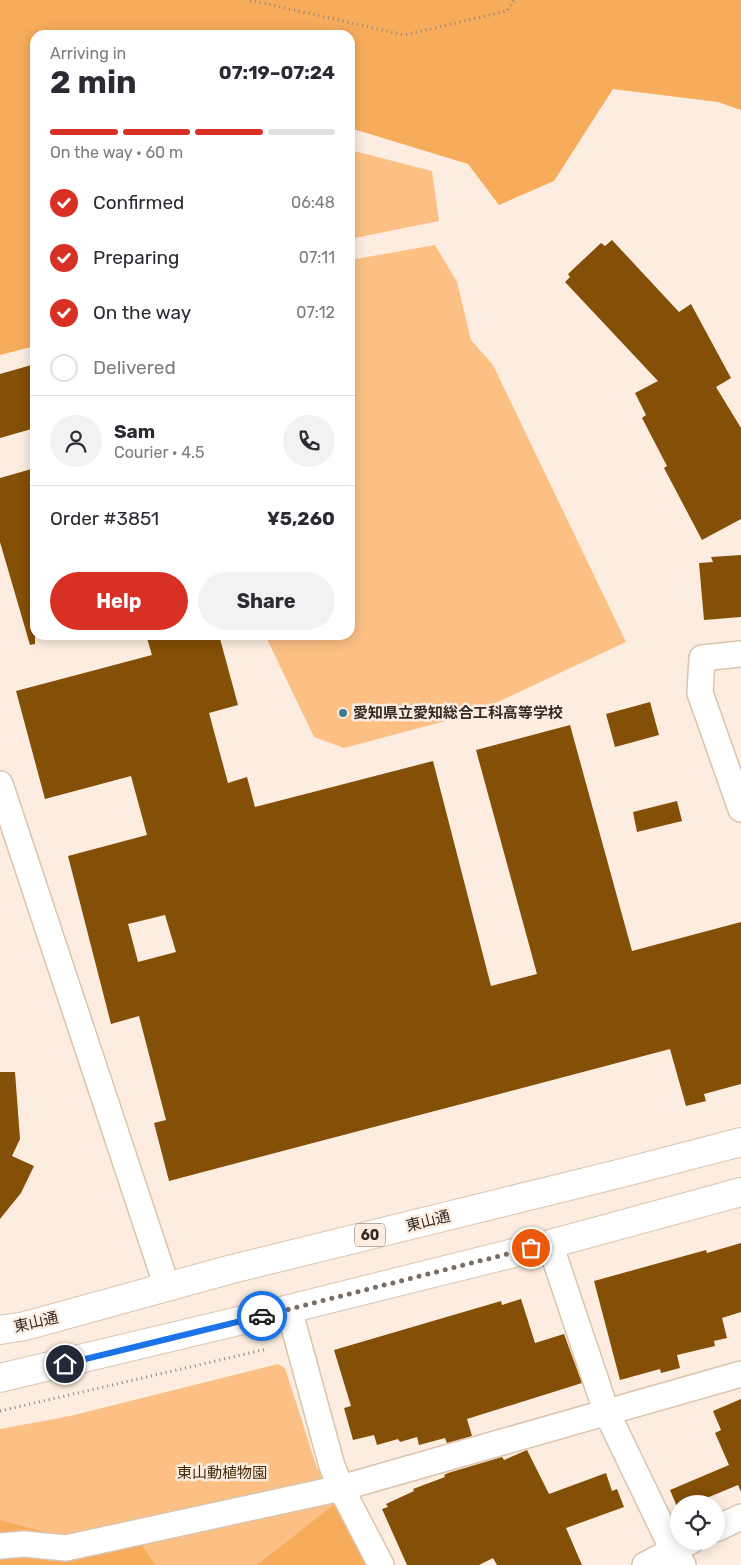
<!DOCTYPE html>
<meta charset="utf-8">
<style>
:root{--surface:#fff;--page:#f2f2f3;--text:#2b2b33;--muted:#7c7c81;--line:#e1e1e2;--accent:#d93025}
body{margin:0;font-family:Rubik,"Noto Sans JP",sans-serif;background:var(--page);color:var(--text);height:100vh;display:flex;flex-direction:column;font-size:19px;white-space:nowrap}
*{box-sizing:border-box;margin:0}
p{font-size:16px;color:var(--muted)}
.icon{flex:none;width:28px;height:28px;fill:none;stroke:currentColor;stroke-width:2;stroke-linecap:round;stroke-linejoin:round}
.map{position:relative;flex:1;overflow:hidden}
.sheet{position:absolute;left:30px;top:30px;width:325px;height:610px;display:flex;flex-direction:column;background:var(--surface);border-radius:15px;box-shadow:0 2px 12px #0003}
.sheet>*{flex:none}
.tools{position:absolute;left:670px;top:1495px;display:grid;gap:10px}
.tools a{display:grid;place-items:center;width:55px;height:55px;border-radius:50%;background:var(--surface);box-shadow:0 2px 12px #0003;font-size:25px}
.pin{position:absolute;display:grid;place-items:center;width:42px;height:42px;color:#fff;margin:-21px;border:2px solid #fff;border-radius:50%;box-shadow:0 1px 5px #0007}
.courier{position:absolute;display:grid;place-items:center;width:50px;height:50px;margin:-25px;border:4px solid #1a73e8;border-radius:50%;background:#fff;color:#222;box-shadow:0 1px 6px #0007}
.head em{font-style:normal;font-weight:700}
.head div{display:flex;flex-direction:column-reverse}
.head{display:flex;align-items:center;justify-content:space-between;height:85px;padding:0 20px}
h1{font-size:32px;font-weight:700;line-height:38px}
.bar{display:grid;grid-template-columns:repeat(4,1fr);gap:8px 5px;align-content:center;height:60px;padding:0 20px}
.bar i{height:6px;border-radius:4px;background:var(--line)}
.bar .on{background:var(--accent)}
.bar p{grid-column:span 4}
.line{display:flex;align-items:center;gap:12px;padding:0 20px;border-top:1px solid var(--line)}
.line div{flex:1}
.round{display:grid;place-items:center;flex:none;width:52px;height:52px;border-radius:26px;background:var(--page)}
ol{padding:0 20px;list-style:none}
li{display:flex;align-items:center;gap:15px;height:55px}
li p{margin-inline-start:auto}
li .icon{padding:5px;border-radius:50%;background:var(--accent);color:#fff;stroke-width:4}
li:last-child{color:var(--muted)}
li i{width:28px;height:28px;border:2px solid var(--line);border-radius:50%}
.button{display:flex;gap:10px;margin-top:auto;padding:10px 20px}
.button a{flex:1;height:58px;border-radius:30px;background:var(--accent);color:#fff;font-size:20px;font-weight:700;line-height:58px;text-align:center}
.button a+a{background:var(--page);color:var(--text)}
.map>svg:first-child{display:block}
</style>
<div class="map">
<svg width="741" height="1565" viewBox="0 0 741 1565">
<rect width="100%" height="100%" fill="#fcede0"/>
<!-- green -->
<path fill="#fcc084" d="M350 150 432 171 439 221 350 239Z
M435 245 457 282 471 340 493 365 626 642 472 714 344 748 314 737 265 635H350V260Z
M278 1364 285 1368 317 1468 369 1565H0V1429L70 1416Z"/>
<!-- forest -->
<path fill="#f7ac5c" d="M0 0H741V110L718 102 613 89 554 181 499 205 468 164 350 128V35H35V346L0 355Z
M336 1503 369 1565H257Z
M0 1520 57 1535 136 1537 155 1565H0Z"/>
<!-- building -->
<path fill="#844f06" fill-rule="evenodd" d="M612 240 679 312 691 304 731 378 716 387 741 428V519L702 540 664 468 667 466 642 418 646 415 635 393 658 381 565 282 570 277 568 274 601 243 605 246Z
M35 364V428L0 438V374Z
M35 468V644L30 645 0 542V478Z
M741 555V617L704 620 699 563 713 562 711 557Z
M146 635H219L238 705 209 713 228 783 247 777 255 807 433 761 491 986 537 974 476 750 570 725 632 951 741 922V1084L704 1094 706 1101 686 1106 670 1049 169 1181 154 1123 166 1120 139 1016 111 1024 68 856 147 835 131 776 45 799 16 691 152 655ZM165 915 176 952 138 962 128 924Z
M650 702 659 735 615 747 606 714Z
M677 801 682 821 637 832 633 812Z
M0 1072H15L20 1139 12 1156 34 1166 21 1193 0 1219Z
M741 1243V1312L722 1318 727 1338 714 1341 715 1346 677 1355 680 1368 661 1373 660 1369 620 1380 594 1281 706 1250 707 1253Z
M521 1299 535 1343 564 1334 582 1383 467 1419 472 1436 447 1443 445 1438 419 1445 417 1437 400 1442 398 1439 377 1445 374 1435 353 1440 344 1408 351 1406 334 1350 501 1301 502 1305Z
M741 1399V1492L738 1485 692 1504H679L678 1509 670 1490 729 1465 715 1433 721 1430 713 1411Z
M527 1450 549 1494 606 1473 612 1491 617 1489 624 1507 566 1528 582 1565H497L493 1558 479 1565H407L382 1509 388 1507 386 1504 414 1491 413 1489 445 1477 444 1475 448 1473 502 1457 504 1460Z"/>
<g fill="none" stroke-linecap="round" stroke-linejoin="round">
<defs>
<path id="minor" d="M741 654 702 658 700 693 741 809
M0 784 167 1287
M550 1244 606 1411 673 1550 683 1565
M289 1309 332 1466 341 1488 381 1565
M716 1529 741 1517
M0 1546 24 1544 66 1548 341 1488 741 1374
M645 1565 691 1541"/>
<path id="major" d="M0 1330 25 1326 232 1269 618 1174 741 1142
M0 1378 289 1309 550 1244 741 1192"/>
</defs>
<!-- minor casing -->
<use href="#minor" stroke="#dbc4ae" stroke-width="28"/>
<!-- major casing -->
<use href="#major" stroke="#dbc4ae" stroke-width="30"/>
<!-- path -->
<path stroke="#8e8278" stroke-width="3" stroke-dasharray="1 4" stroke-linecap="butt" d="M250 0 404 35 507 11 514 0
M0 1411 267 1349"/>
<!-- minor -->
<use href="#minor" stroke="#fff" stroke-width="25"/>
<!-- major -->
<use href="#major" stroke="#fff" stroke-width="28"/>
</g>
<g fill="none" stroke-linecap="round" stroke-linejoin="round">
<!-- done -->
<path stroke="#796e64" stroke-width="5" stroke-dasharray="0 9" d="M262 1316 531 1248"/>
<!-- route -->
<path stroke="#1a73e8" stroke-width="6" d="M65 1364 262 1316"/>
</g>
<!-- markers -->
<circle fill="#3a7d8d" stroke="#fcede0" stroke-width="2" cx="343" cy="713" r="5"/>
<g text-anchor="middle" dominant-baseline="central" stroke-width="5" stroke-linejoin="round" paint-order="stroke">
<!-- shield labels -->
<rect fill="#fcede0" stroke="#6f645b" stroke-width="1" x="355" y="1223.5" width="30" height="23" rx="4"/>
<g font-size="14" font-weight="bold" fill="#332a22">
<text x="370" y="1235">60</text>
</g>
<!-- poi labels -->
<g font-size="15" font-weight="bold" fill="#332a22" stroke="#fcede0" text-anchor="start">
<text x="353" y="713">愛知県立愛知総合工科高等学校</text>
</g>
<!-- street labels -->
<g font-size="15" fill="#332a22" stroke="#fcede0">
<text transform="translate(428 1221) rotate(-14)">東山通</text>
<text transform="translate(36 1322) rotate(-13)">東山通</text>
</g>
<!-- park labels -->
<g font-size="15" fill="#462906" stroke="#fcede0">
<text x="222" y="1473">東山動植物園</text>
</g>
</g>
</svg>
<div class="tools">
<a><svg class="icon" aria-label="locate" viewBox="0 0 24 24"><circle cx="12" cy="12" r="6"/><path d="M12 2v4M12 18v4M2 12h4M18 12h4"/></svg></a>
</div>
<div class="pin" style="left:531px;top:1248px;background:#ea580c"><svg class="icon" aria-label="bag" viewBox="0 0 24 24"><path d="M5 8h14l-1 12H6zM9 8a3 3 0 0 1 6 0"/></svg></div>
<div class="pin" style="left:65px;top:1364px;background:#1f2937"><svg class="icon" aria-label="home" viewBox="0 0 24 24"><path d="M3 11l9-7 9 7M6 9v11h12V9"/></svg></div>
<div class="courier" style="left:262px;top:1316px"><svg class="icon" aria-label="car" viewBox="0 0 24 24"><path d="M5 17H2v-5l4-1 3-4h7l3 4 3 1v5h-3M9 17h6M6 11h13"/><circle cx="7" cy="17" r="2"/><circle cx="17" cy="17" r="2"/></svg></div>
<section class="sheet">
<div class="head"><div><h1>2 min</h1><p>Arriving in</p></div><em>07:19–07:24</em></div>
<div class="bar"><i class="on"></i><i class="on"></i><i class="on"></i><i></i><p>On the way · 60 m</p></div>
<ol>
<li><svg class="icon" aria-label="check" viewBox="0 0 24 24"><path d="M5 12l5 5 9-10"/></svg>Confirmed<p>06:48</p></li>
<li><svg class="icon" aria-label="check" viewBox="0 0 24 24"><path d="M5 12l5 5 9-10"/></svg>Preparing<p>07:11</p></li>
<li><svg class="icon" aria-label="check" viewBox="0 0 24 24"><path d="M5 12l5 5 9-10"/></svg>On the way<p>07:12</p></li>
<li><i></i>Delivered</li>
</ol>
<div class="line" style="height:90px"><a class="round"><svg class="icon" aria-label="person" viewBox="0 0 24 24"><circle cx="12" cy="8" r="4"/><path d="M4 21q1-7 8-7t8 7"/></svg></a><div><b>Sam</b><p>Courier · 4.5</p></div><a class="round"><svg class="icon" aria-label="phone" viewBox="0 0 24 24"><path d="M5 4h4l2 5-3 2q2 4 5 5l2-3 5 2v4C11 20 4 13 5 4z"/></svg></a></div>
<div class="line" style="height:65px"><div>Order #3851</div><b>¥5,260</b></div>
<div class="button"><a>Help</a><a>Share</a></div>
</section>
</div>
